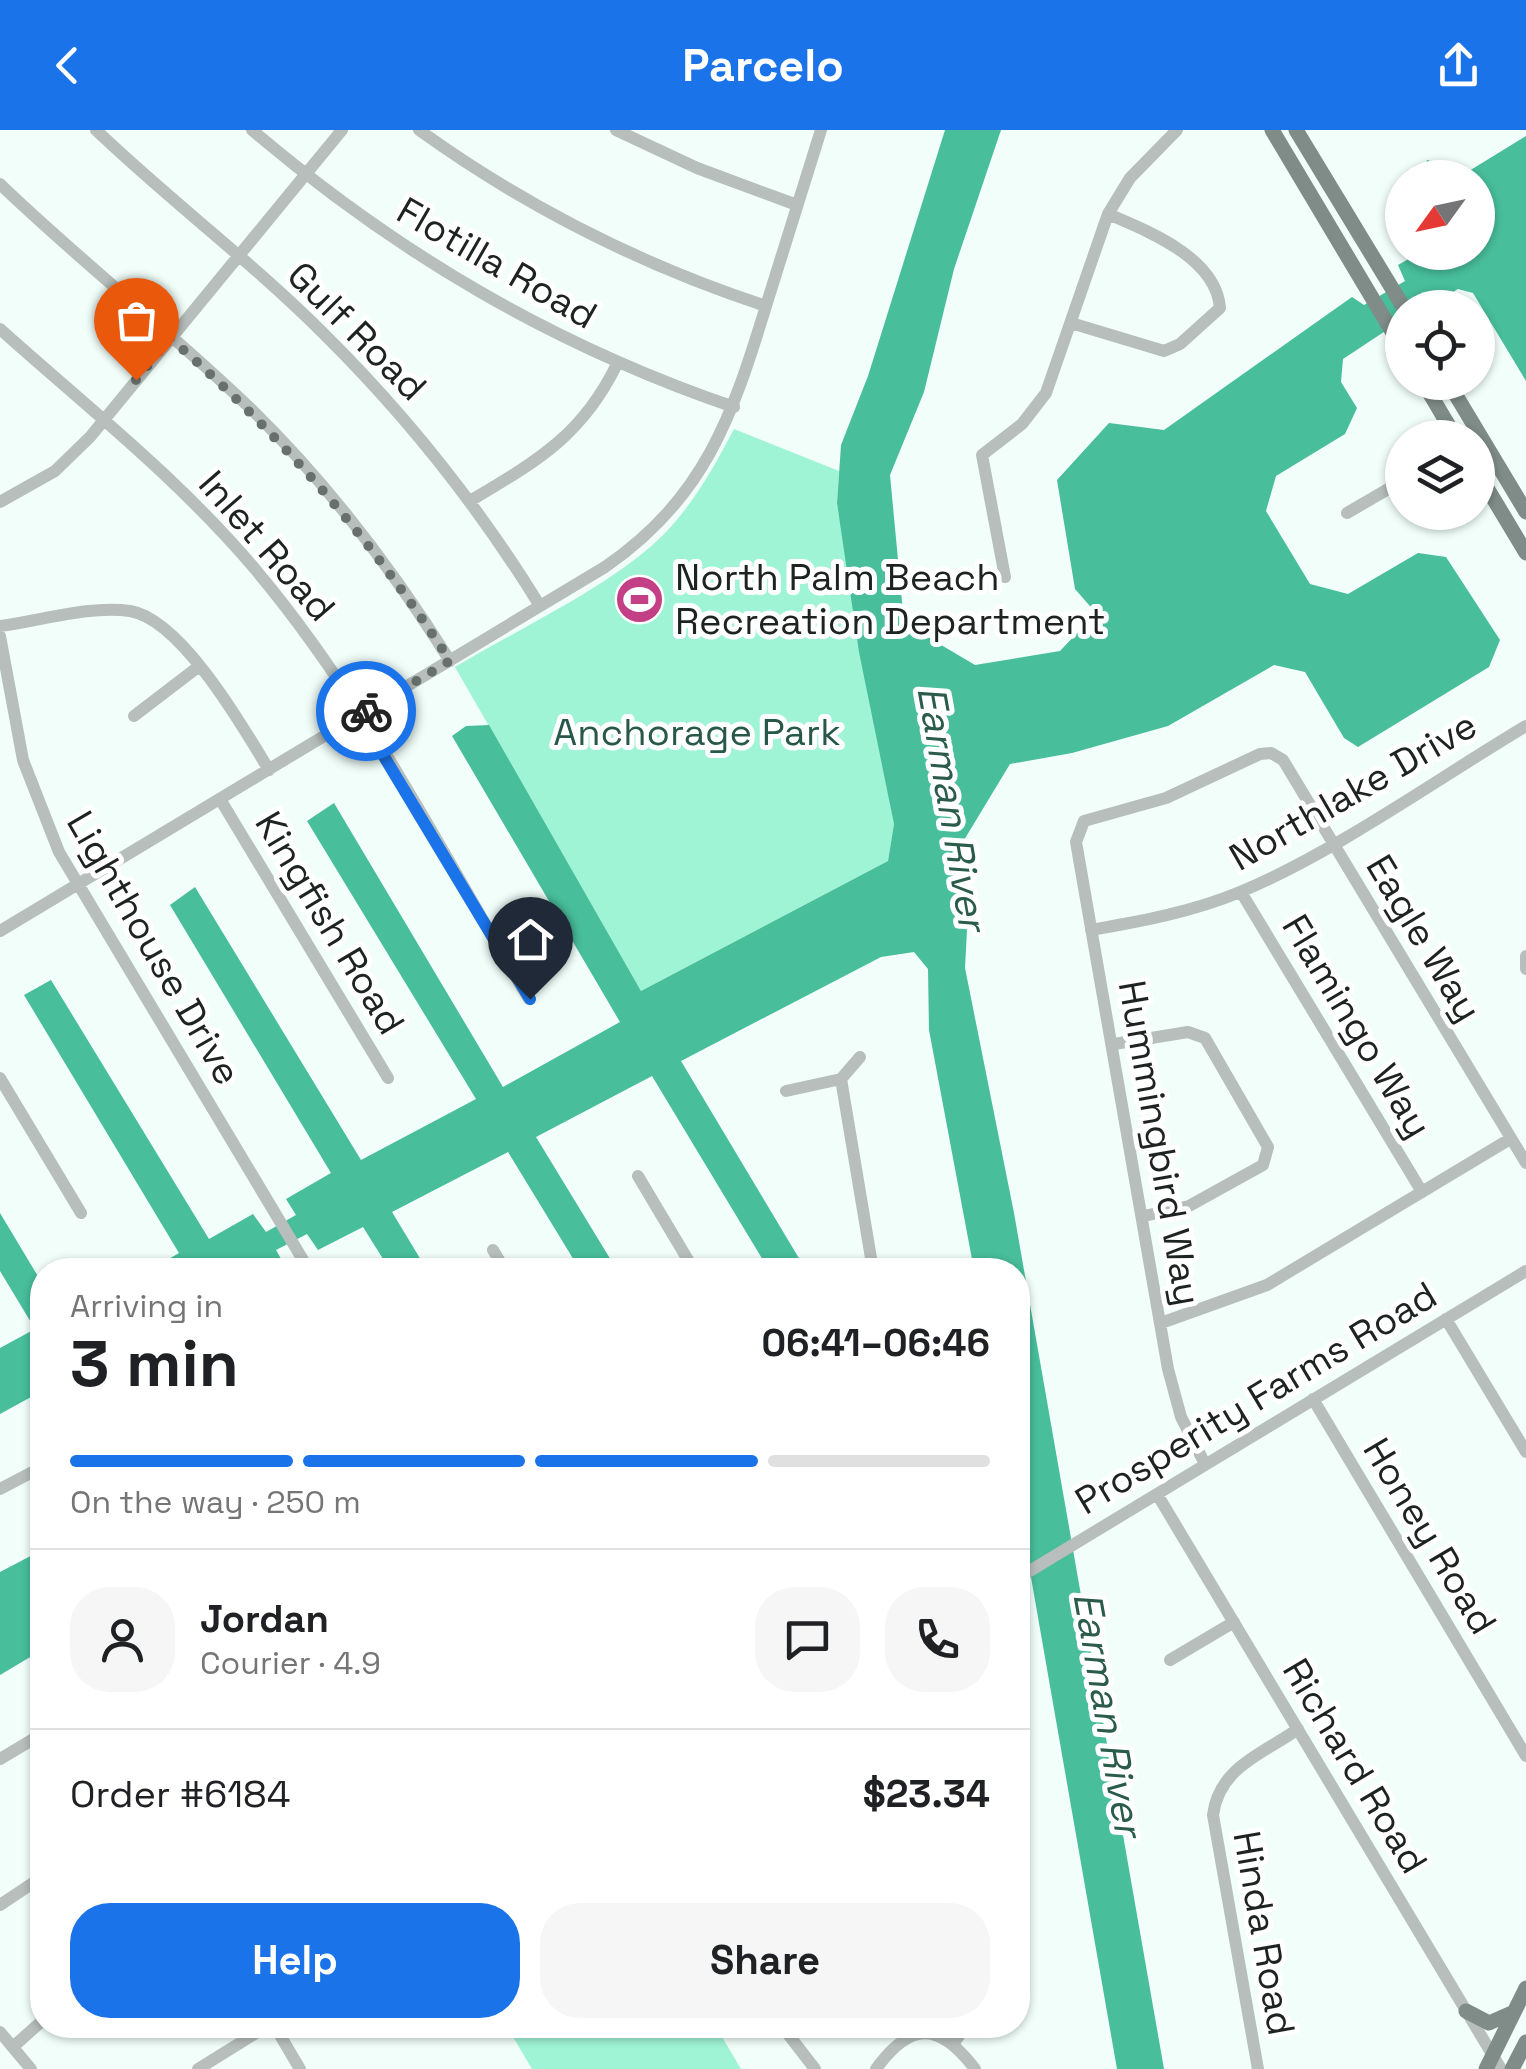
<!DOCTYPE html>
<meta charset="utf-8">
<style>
:root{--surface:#fff;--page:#f6f6f6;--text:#202124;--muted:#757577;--line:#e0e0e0;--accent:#1a73e8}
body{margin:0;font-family:"Space Grotesk",sans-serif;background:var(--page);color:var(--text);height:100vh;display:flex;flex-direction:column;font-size:38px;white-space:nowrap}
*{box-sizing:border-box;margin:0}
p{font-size:32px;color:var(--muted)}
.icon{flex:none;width:55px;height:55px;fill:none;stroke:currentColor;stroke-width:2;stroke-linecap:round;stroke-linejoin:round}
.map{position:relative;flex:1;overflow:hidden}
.side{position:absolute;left:30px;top:1128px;width:1000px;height:780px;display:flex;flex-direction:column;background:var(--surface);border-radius:40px;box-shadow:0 2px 8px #0004}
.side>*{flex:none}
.needle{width:65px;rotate:237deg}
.fabs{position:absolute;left:1385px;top:30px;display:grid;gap:20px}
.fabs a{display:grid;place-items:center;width:110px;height:110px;border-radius:50%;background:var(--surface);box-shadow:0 2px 8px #0004;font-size:50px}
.pin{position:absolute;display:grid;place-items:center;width:85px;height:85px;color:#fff;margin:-102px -42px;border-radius:50% 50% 50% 0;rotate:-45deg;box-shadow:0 0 10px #0007}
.pin .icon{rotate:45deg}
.courier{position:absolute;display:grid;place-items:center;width:100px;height:100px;margin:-50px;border:8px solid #1a73e8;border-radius:50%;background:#fff;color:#222;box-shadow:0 2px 12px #0007}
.head em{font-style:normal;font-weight:700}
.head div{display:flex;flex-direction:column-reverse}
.head{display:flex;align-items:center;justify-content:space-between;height:170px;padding:0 40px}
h1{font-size:65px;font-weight:700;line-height:75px}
.bar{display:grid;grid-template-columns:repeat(4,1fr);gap:15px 10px;align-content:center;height:120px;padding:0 40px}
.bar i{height:12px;border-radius:8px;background:var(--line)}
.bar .active{background:var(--accent)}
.bar p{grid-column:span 4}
.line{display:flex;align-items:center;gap:25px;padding:0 40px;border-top:2px solid var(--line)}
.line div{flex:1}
.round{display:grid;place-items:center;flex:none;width:105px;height:105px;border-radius:40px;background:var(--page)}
.primary-button{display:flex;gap:20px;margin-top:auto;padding:20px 40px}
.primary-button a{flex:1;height:115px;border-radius:40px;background:var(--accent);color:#fff;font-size:40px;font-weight:700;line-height:115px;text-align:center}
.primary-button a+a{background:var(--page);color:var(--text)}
header{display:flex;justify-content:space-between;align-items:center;height:130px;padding:0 40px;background:var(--accent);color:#fff;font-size:45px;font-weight:700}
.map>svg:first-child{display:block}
</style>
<header><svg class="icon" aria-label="back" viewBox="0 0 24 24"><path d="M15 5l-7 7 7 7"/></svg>Parcelo<svg class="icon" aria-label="share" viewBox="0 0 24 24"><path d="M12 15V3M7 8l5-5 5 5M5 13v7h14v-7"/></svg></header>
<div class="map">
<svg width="1526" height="1939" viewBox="0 0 1526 1939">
<rect width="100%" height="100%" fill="#f1fef9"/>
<!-- green -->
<path fill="#9ff4d6" d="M734 299 839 341 837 373 894 694 888 731 641 861 455 537C518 499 618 453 667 401 696 370 715 335 734 299Z
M506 1895H715L741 1939H532Z"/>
<!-- water -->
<path fill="#48be9b" d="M945 0H1001L954 139 924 262 890 345 904 493 975 535 1060 521 1096 483 1075 459 1057 350 1109 293 1164 300 1352 167 1364 175 1405 151 1398 135 1419 123 1478 122V48L1423 47 1427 30 1469 41 1526 6V251L1473 163 1458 159 1428 177 1402 178V190L1343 229 1341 252 1357 278 1345 304 1276 346 1266 381 1310 454 1348 464 1418 423 1446 427 1500 510 1489 537 1358 617 1344 608 1305 542 1274 535 1168 596 1072 623 1010 634 958 720 967 800 965 838 1014 1083 1164 1939H1117L1018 1373V1140H974L929 900 928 839 914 822 881 827 681 931 806 1140H769L652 946 536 1007 617 1140H580L508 1022 392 1082 427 1140H390L363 1097 318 1120 307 1104 276 1120 284 1134 273 1140H150L179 1123 24 865 51 850 209 1109 253 1084 266 1102 296 1085 286 1069 331 1043 170 775 195 757 361 1030 476 969 307 691 334 673 503 957 620 892 452 606 466 596 489 595 641 861 888 731 894 694 859 522 837 373 841 315 868 246Z
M0 1083 42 1153V1261L0 1284V1218L35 1199 0 1141Z
M42 1420V1520L0 1545V1442Z"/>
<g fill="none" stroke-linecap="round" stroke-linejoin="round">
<!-- minor -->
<path stroke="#b7bebb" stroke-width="12" d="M96 0C169 70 251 131 323 203 406 285 479 377 540 476
M252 0C398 124 553 215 734 277
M419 0C526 77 641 135 766 176
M616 0 697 38 797 75
M0 54C81 132 170 201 251 279 328 354 393 440 450 531
M1071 193 1164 221 1180 214 1220 178C1216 127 1147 101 1108 84
M0 199C87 277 179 349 255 439 364 568 443 725 529 869
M470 371C537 331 582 306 617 234
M0 372 55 341 90 307 342 0
M1347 383 1402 351
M1005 447 982 325 1022 294 1046 263 1108 84 1130 48 1177 0
M0 496C40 491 90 475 130 481 181 489 243 597 269 640
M0 506 23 630 59 722 309 1140
M134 586 198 537
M220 669 388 948
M1241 762 1422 1062
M1091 800C1142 791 1192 782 1240 762 1334 723 1437 649 1526 596
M0 801 605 437C705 368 732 287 766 176 784 117 803 59 821 0
M1526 826V839
M1114 914 1188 902 1205 908 1268 1017 1263 1035 1189 1076 1144 1086
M860 927 841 949 873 1140
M0 948 81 1083
M786 961 841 949
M638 1046 694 1140
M493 1120 505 1140
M1446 1189 1526 1322
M1161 1193 1267 1155 1510 1009
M1313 1269 1526 1626
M1205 1334 1181 1287 1168 1239 1076 712 1084 691 1166 668 1260 624 1271 623 1283 630 1526 1033
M0 1359 42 1337
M1157 1364 1501 1939
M1018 1448 1526 1141
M1170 1530 1234 1492
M0 1629 42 1604
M0 1775 42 1747
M274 1895 300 1939
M781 1895 815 1939
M0 1902 31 1939
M953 1914 967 1895
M14 1916 42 1891
M198 1939 269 1895
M876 1939C911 1891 939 1892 975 1939
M1258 1939 1213 1685C1219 1637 1263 1624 1298 1599"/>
<!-- major -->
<path stroke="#7f8c87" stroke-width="15" d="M1272 0 1402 218
M1296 0 1404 178
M1423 252 1456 308
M1448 252 1526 382
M1478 343 1526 423
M1466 1881 1489 1893 1514 1882
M1486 1939 1526 1858
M1512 1939 1526 1912"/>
</g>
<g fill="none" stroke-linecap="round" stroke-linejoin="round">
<!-- done -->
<path stroke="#67706d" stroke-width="10" stroke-dasharray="0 18" d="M136 250 170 208C280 304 371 408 450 531L366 581"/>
<!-- route -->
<path stroke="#1a73e8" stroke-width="12" d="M366 581 359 585 530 869"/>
</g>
<!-- icons -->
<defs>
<symbol id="stadium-disc" viewBox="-11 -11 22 22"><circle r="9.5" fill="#c34086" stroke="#fff"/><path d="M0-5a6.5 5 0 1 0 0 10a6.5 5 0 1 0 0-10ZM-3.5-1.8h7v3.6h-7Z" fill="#fff"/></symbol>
</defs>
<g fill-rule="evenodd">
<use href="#stadium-disc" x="612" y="442" width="55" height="55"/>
</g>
<g text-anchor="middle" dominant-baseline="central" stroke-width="10" stroke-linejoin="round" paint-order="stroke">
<!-- street labels -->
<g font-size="38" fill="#1d2321" stroke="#fff">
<text transform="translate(497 133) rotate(30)">Flotilla Road</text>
<text transform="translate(357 201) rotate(45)">Gulf Road</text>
<text transform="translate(267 416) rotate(49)">Inlet Road</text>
<text transform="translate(1353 661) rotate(-30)">Northlake Drive</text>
<text transform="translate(330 793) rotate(59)">Kingfish Road</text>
<text transform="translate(1424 808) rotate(59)">Eagle Way</text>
<text transform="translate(154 818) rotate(60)">Lighthouse Drive</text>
<text transform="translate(1357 896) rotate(59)">Flamingo Way</text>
<text transform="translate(1160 1013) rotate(80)">Hummingbird Way</text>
<text transform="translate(1256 1268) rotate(-31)">Prosperity Farms Road</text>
<text transform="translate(1430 1406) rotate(59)">Honey Road</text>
<text transform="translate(1355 1636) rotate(59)">Richard Road</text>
<text transform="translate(1264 1803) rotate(80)">Hinda Road</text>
</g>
<!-- poi labels -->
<g font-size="38" fill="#1d2321" stroke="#fff" text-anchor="start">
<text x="675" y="447">North Palm Beach<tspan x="675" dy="44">Recreation Department</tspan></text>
</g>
<!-- park labels -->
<g font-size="38" fill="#285849" stroke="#fff">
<text x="697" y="602">Anchorage Park</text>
</g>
<!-- water labels -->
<g font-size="40" font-style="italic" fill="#2a5b4b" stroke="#fff">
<text transform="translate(952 678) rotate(80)">Earman River</text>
<text transform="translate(1108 1584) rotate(80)">Earman River</text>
</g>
</g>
</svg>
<div class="fabs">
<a><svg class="needle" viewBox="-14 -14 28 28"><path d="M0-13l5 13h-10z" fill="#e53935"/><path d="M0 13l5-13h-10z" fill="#757577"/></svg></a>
<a><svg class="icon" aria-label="locate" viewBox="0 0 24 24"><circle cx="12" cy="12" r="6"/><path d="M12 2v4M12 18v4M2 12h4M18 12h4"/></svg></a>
<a><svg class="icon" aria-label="layers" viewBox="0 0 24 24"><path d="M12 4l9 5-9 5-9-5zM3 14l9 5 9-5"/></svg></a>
</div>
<div class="pin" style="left:136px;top:250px;background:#ea580c"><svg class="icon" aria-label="bag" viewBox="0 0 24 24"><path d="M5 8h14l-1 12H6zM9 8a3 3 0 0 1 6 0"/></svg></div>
<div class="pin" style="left:530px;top:869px;background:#1f2937"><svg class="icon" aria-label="home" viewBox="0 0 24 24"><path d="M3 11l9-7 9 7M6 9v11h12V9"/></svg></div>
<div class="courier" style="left:366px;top:581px"><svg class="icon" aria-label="bike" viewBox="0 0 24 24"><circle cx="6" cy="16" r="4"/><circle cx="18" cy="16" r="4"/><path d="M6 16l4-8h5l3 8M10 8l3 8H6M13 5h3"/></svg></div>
<section class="side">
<div class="head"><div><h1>3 min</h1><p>Arriving in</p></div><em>06:41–06:46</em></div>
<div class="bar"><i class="active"></i><i class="active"></i><i class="active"></i><i></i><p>On the way · 250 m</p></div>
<div class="line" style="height:180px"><a class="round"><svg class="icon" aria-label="person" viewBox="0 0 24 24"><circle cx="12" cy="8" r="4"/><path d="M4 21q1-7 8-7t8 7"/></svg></a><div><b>Jordan</b><p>Courier · 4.9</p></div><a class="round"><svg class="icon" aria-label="chat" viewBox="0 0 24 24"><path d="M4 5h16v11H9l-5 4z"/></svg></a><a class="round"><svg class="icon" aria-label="phone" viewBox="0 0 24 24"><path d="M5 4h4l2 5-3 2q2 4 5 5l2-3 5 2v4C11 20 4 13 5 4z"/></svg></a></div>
<div class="line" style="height:130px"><div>Order #6184</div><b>$23.34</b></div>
<div class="primary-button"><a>Help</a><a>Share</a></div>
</section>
</div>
